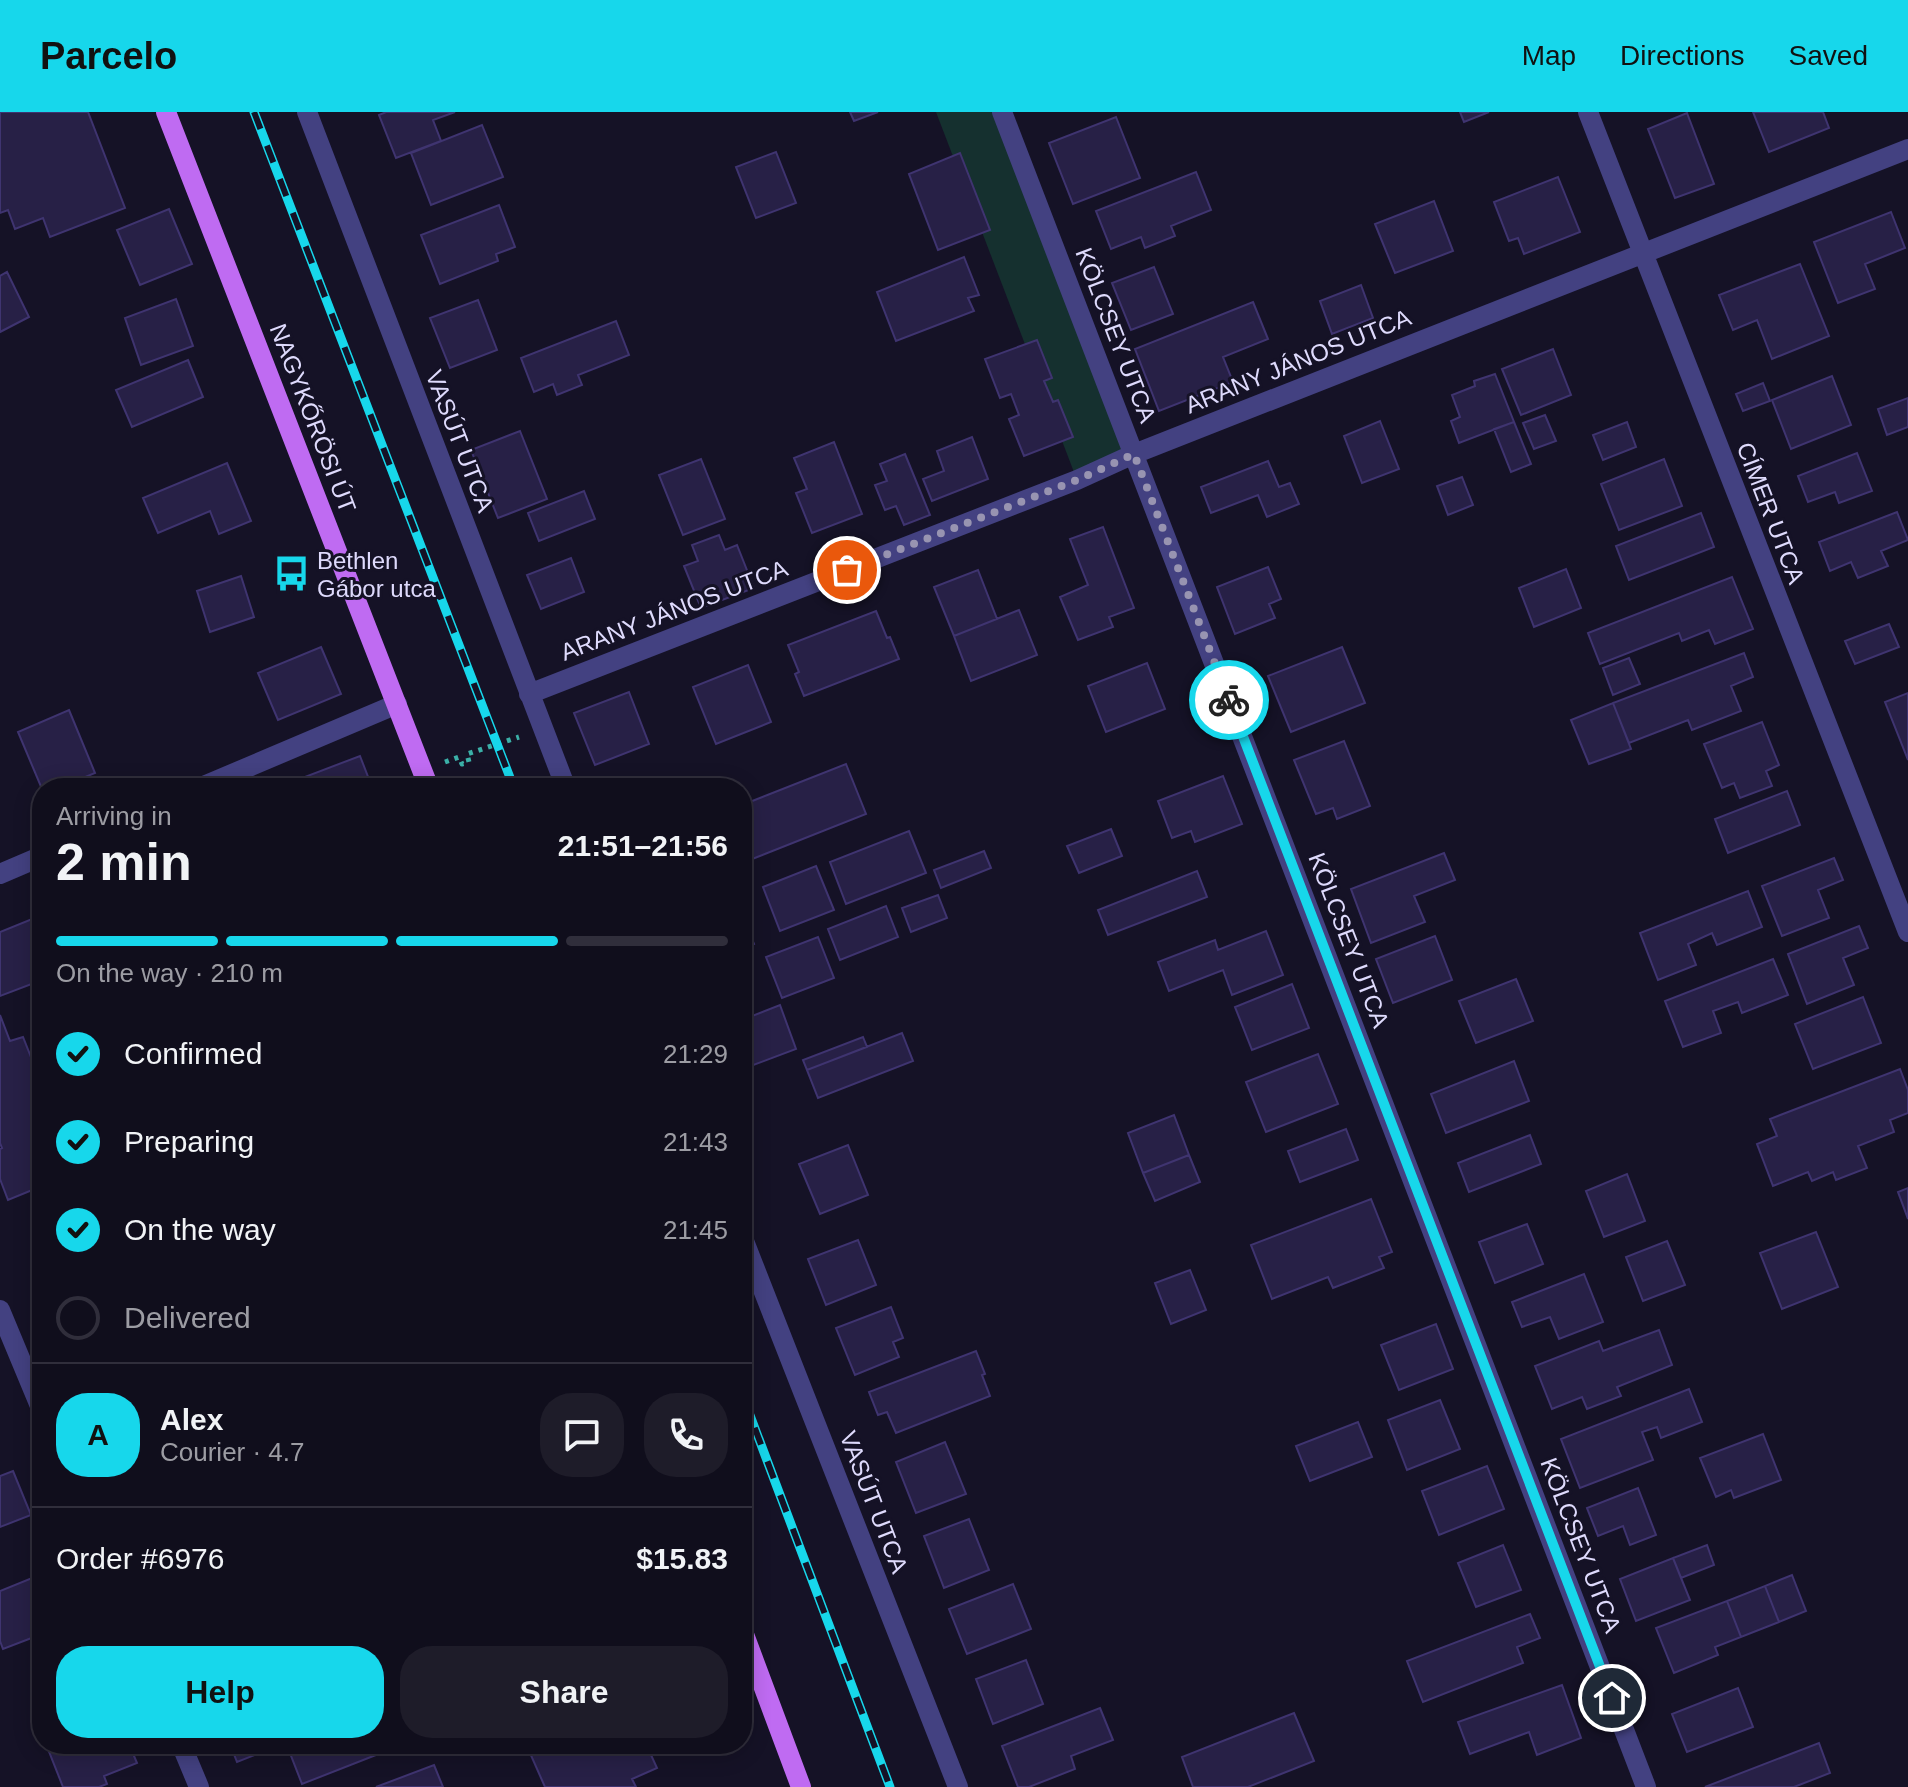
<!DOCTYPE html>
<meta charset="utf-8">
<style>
:root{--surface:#100e1c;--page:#1e1c29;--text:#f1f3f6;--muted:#9c9ca3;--line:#302e3b;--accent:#17d7eb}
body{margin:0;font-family:Arial,sans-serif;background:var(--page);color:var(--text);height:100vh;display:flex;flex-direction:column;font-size:30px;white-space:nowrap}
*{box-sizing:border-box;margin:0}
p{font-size:26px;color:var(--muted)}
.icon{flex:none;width:44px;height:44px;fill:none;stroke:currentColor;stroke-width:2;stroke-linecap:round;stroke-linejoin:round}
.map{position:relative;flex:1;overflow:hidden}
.side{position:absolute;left:32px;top:666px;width:720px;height:976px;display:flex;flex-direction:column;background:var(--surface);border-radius:32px;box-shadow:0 4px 20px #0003,0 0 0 2px var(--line)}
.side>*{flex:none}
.pin{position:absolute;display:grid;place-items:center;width:68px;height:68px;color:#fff;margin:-34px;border:4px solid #fff;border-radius:50%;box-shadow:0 2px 8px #0007}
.courier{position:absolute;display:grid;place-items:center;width:80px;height:80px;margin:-40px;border:6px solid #17d7eb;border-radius:50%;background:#fff;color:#222;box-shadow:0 2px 10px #0007}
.headline em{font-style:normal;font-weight:700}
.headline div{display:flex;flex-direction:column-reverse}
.headline{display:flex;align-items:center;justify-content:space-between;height:136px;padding:0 24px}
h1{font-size:52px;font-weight:700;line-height:60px}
.bar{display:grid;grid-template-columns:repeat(4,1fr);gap:12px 8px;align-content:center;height:96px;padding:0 24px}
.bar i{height:10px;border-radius:6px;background:var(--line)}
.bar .on{background:var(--accent)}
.bar p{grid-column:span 4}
.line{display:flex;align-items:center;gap:20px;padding:0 24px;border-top:2px solid var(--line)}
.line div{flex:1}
.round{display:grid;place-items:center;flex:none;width:84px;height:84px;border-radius:32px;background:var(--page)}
ol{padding:0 24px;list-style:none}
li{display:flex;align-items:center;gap:24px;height:88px}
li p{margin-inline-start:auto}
li .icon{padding:8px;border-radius:50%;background:var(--accent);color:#111;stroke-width:4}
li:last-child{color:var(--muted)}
li i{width:44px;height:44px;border:4px solid var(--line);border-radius:50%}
.primary-button{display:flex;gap:16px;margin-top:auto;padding:16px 24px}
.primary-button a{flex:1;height:92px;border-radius:32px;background:var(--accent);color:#111;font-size:32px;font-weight:700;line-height:92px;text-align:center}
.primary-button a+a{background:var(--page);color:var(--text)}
header{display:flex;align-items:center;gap:48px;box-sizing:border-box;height:112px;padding:0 40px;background:var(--accent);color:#111}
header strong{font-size:38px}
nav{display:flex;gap:44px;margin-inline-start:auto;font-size:28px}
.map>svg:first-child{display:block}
</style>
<header>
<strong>Parcelo</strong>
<nav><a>Map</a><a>Directions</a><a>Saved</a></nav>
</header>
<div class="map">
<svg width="1908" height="1675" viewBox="0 0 1908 1675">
<rect width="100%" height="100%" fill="#151226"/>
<!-- green -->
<path fill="#15302f" d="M936 0H1002L1134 342 1077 368Z"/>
<!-- building -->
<path fill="#272046" stroke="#3f3470" stroke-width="2" d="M0 0H88L125 96 50 125 43 106 15 117 8 98 0 101Z
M386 0H455L433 8 441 29 396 46 379 3Z
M850 0H878L854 9Z
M1460 0H1489L1464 10Z
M1753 0H1823L1829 16 1769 40Z
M1687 1 1714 72 1675 86 1648 17Z
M1116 5 1140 66 1073 92 1049 31Z
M482 13 503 65 431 93 411 41Z
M776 40 796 91 756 106 736 55Z
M960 41 990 118 938 138 909 62Z
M1196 60 1211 98 1171 114 1175 124 1145 136 1141 125 1111 137 1096 99Z
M1558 65 1580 120 1524 142 1518 126 1509 129 1494 90Z
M1434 89 1453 139 1395 161 1375 112Z
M499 93 515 135 496 142 498 149 440 172 421 123Z
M169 97 192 152 140 173 117 118Z
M1891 100 1905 136 1865 152 1875 177 1838 191 1814 130Z
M964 145 979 183 968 186 974 199 896 229 877 180Z
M1800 152 1829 224 1772 247 1757 208 1733 218 1719 183Z
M1154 155 1173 202 1131 218 1112 171Z
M7 160 29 205 0 220V164Z
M1361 173 1373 206 1332 222 1320 189Z
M176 187 193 234 141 253 125 206Z
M478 188 497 238 450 256 430 206Z
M1253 190 1268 227 1223 245 1233 270 1159 299 1135 237Z
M616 209 629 243 578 263 582 273 557 283 553 272 534 280 521 246Z
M1037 228 1052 266 1044 269 1053 290 1058 288 1073 325 1024 344 1009 307 1019 303 1011 282 1000 286 985 247Z
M1553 237 1571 283 1521 303 1502 257Z
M188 248 203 285 132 315 116 278Z
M1495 262 1514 310 1459 331 1451 309 1460 305 1452 283 1475 274 1474 269Z
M1832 264 1851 313 1791 337 1772 288Z
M1763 271 1770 289 1743 299 1736 282Z
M1908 286V315L1887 323 1878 297Z
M1545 303 1556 329 1534 337 1523 311Z
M1380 309 1399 357 1362 371 1344 324Z
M1514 310 1531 352 1511 360 1494 317Z
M1627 310 1636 335 1603 348 1593 323Z
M520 319 547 387 498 406 471 338Z
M972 325 988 367 932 389 923 367 944 359 937 339Z
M834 330 862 402 812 421 796 381 807 377 794 346Z
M1857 341 1872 379 1839 391 1835 380 1808 390 1798 364Z
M905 342 930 403 904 413 896 394 885 398 875 373 887 369 880 352Z
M701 347 725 407 683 423 659 363Z
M1664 347 1682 394 1619 418 1601 372Z
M1268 349 1279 375 1290 371 1299 392 1267 405 1258 383 1211 401 1201 375Z
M227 351 251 409 219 422 210 399 158 421 143 386Z
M1462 365 1473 393 1448 403 1437 374Z
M584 379 595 407 539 429 528 401Z
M1897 400 1908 428 1881 439 1888 454 1858 466 1851 450 1830 459 1819 430Z
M1701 401 1714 435 1629 468 1616 434Z
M1103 415 1134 496 1109 505 1113 515 1078 528 1060 485 1088 473 1070 427Z
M719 423 725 438 737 433 754 476 701 496 684 454 698 449 692 433Z
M571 446 584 480 541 497 527 463Z
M1268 455 1281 487 1269 492 1275 506 1235 522 1217 475Z
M1566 457 1581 496 1534 515 1519 476Z
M978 458 997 507 954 524 934 475Z
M241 464 254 505 210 520 197 479Z
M1732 465 1753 517 1715 532 1709 518 1682 529 1679 521 1600 552 1588 521Z
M1019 498 1037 543 971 569 954 524Z
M876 499 887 526 890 525 899 547 804 584 795 562 799 560 788 533Z
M1889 512 1899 535 1855 552 1845 529Z
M321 535 341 582 278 608 258 561Z
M1342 535 1365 591 1291 620 1268 564Z
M1744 541 1753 565 1731 574 1741 599 1692 618 1688 608 1629 631 1613 591Z
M1629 546 1640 572 1613 583 1603 556Z
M1147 551 1165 597 1106 620 1088 574Z
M748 553 771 610 716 632 693 575Z
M629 580 649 632 595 653 574 601Z
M1908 581V648L1885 590Z
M1613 591 1631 637 1589 652 1571 608Z
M69 598 95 661 59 676 42 677 18 620Z
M1762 610 1779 653 1766 659 1772 674 1740 686 1734 671 1722 676 1704 632Z
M1344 629 1370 694 1337 707 1333 696 1316 702 1294 648Z
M360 644 372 675 291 676 289 671Z
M846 652 866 702 742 751V693Z
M1223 664 1242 712 1195 730 1191 719 1172 726 1158 689Z
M1787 679 1800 713 1728 741 1715 707Z
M1111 717 1122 744 1079 761 1067 734Z
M909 719 926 761 846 792 830 750Z
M984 739 991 756 941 776 934 758Z
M1444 741 1455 768 1414 784 1425 810 1371 831 1351 777Z
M1834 746 1843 768 1818 778 1829 806 1782 824 1762 774Z
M816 754 834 798 780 819 763 775Z
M1197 759 1207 785 1108 823 1098 798Z
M1748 779 1762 815 1717 833 1712 821 1688 832 1696 853 1658 868 1640 821Z
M938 783 947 806 911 820 902 796Z
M886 794 898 825 840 848 828 817Z
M742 802 754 832 742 837Z
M42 803V868L0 884V820Z
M1859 814 1868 836 1843 846 1854 873 1807 892 1788 842Z
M1266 819 1283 863 1232 883 1223 858 1169 879 1158 850 1215 828 1218 838Z
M1435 824 1452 868 1393 891 1376 847Z
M818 825 834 866 782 886 766 845Z
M1773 847 1788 883 1742 901 1738 890 1713 899 1721 921 1683 935 1665 889Z
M1516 867 1533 909 1476 931 1459 889Z
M1292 872 1309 916 1252 938 1235 895Z
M1863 885 1881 931 1813 957 1795 912Z
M780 893 796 937 748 955 742 939V908Z
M0 903 10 929 23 925 42 973V1074L8 1088 0 1067V1037L2 1036 0 1031Z
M902 921 913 949 818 986 807 958Z
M863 925 867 935 807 958 803 948Z
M1318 942 1338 992 1266 1020 1246 970Z
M1514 949 1529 989 1446 1021 1431 982Z
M1900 957 1908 978V1001L1890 1008 1894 1020 1858 1034 1867 1056 1836 1068 1833 1060 1812 1069 1808 1060 1773 1074 1757 1032 1777 1024 1770 1007Z
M1174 1003 1189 1043 1143 1061 1128 1021Z
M1346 1017 1358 1048 1300 1070 1288 1039Z
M1530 1023 1541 1052 1469 1080 1458 1051Z
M848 1033 868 1083 820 1102 799 1052Z
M1189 1043 1200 1070 1155 1089 1143 1061Z
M1627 1062 1645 1109 1604 1125 1586 1079Z
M1908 1076V1107L1898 1080Z
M1371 1087 1392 1140 1379 1145 1384 1156 1333 1176 1328 1165 1272 1187 1251 1133Z
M1527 1112 1543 1152 1495 1171 1479 1130Z
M1816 1120 1838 1175 1782 1197 1760 1141Z
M858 1128 876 1173 826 1193 808 1147Z
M1667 1129 1685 1173 1643 1189 1626 1145Z
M1190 1158 1206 1198 1171 1212 1155 1171Z
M1584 1162 1603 1210 1559 1227 1550 1205 1522 1215 1512 1190Z
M891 1195 903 1226 893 1230 899 1245 855 1263 836 1216Z
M1436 1212 1453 1257 1399 1278 1381 1233Z
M1659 1218 1672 1253 1617 1275 1621 1284 1587 1297 1582 1285 1552 1297 1535 1254 1599 1229 1603 1239Z
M976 1239 985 1262 982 1263 990 1284 896 1321 887 1300 878 1303 869 1280Z
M1689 1277 1702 1310 1661 1326 1657 1315 1642 1320 1653 1348 1580 1376 1561 1327Z
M1440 1288 1460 1337 1407 1358 1388 1308Z
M1358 1310 1372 1345 1310 1369 1296 1334Z
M1763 1322 1781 1368 1734 1386 1731 1378 1716 1385 1700 1346Z
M945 1330 966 1382 916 1401 896 1350Z
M1487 1354 1504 1397 1439 1423 1422 1379Z
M13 1359 31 1403 0 1415V1364Z
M1638 1376 1656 1423 1630 1433 1623 1414 1598 1424 1587 1396Z
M969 1407 989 1458 944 1476 924 1424Z
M1503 1433 1521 1478 1476 1495 1458 1451Z
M1707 1433 1714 1453 1681 1466 1673 1446Z
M1673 1446 1690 1488 1636 1509 1620 1467Z
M42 1462V1522L3 1537 0 1529V1479Z
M1792 1463 1806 1499 1779 1510 1765 1474Z
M1013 1472 1031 1517 967 1542 949 1497Z
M1765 1474 1779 1510 1741 1525 1727 1489Z
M1727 1489 1741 1525 1715 1535 1718 1543 1674 1561 1656 1516Z
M1530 1502 1540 1526 1517 1535 1523 1551 1423 1590 1407 1549Z
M1026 1548 1043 1592 993 1612 976 1567Z
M1562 1573 1581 1626 1537 1643 1529 1620 1470 1642 1458 1610Z
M1738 1576 1753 1615 1687 1640 1672 1602Z
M1100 1596 1113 1628 1071 1644 1075 1657 1029 1675H1018L1002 1634Z
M1294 1601 1314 1649 1248 1675H1193L1182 1645Z
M1819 1631 1830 1661 1794 1675H1705Z
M46 1632H129L137 1651 104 1664 107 1672 99 1675H63Z
M230 1632H274L275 1635 237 1650Z
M297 1632H404L302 1672 288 1636Z
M526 1632H646L657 1656 632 1667 636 1675H545Z
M434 1653 443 1675H376Z"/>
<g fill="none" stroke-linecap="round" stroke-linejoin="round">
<!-- path -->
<path stroke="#3bb0a8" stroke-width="5" stroke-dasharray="4 6" stroke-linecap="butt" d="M445 650 459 645 462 652 469 650 467 642 519 625"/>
<!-- minor -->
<path stroke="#434181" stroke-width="20" d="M307 0 566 676
M1002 0 1646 1675
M1588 0 1908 820
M529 582 1077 368 1134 342 1908 37
M199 676 397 592
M0 762 42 744
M742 1124 958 1675
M0 1198 42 1299
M181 1632 199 1675"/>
<!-- major -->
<path stroke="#bf6bf2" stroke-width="20" d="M166 0 429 676
M742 1517 801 1675"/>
<defs>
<path id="rail" d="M254 0 514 676
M742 1282 890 1675"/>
</defs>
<!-- rail casing -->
<use href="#rail" stroke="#17d7eb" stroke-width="9"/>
<!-- rail -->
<use href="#rail" stroke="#151226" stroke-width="6" stroke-dasharray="18" stroke-linecap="butt"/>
</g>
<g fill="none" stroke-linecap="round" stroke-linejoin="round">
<!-- done -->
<path stroke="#9894b1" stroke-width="8" stroke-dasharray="0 14.4" d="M847 458 1077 368 1134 342 1229 588"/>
<!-- route -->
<path stroke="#17d7eb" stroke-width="10" d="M1229 588 1612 1586"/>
</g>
<!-- icons -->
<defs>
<symbol id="bus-bare" viewBox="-9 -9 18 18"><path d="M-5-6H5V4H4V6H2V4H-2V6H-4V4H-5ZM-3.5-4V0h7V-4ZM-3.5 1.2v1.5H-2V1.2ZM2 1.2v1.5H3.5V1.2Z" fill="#17d7eb" stroke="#151226" stroke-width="2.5" paint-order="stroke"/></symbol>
</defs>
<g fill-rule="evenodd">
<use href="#bus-bare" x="266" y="436" width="51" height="51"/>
</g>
<g text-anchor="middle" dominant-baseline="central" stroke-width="6" stroke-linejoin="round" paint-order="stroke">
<!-- street labels -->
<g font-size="24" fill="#dedafc" stroke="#151226">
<text transform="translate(1116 223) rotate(69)">KÖLCSEY UTCA</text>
<text transform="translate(1298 249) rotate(-22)">ARANY JÁNOS UTCA</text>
<text transform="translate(313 306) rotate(69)">NAGYKŐRÖSI ÚT</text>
<text transform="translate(460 329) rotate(69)">VASÚT UTCA</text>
<text transform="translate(1771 401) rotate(69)">CÍMER UTCA</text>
<text transform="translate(674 498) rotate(-21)">ARANY JÁNOS UTCA</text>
<text transform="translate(1349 828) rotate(69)">KÖLCSEY UTCA</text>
<text transform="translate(874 1390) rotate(69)">VASÚT UTCA</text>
<text transform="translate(1581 1433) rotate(69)">KÖLCSEY UTCA</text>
</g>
<!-- poi labels -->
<g font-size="24" fill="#dedafc" stroke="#151226" text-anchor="start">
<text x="317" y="448">Bethlen<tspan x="317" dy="28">Gábor utca</tspan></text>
</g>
</g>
</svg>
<div class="pin" style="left:847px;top:458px;background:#ea580c"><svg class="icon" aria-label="bag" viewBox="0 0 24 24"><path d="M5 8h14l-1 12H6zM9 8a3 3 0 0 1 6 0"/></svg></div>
<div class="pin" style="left:1612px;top:1586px;background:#1f2937"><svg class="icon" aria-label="home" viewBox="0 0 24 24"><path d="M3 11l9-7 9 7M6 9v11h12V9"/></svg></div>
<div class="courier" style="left:1229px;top:588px"><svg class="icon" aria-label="bike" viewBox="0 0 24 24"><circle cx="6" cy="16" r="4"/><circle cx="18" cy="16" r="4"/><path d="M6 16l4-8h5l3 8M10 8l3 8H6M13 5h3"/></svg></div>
<section class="side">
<div class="headline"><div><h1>2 min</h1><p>Arriving in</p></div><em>21:51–21:56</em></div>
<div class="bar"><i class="on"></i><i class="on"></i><i class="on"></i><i></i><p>On the way · 210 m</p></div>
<ol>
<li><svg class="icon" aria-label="check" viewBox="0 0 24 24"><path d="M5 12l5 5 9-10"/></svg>Confirmed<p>21:29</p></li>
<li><svg class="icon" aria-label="check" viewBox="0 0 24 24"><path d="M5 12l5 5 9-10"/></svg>Preparing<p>21:43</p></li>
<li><svg class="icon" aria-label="check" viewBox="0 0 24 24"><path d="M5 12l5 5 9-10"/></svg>On the way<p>21:45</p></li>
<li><i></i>Delivered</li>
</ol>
<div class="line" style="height:144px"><b class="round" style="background:var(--accent);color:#111">A</b><div><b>Alex</b><p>Courier · 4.7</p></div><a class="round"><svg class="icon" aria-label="chat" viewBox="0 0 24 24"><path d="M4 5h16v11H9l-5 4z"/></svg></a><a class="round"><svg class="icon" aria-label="phone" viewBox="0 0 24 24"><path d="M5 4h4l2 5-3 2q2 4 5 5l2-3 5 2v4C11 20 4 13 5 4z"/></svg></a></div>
<div class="line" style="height:104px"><div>Order #6976</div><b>$15.83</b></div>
<div class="primary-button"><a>Help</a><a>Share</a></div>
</section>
</div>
